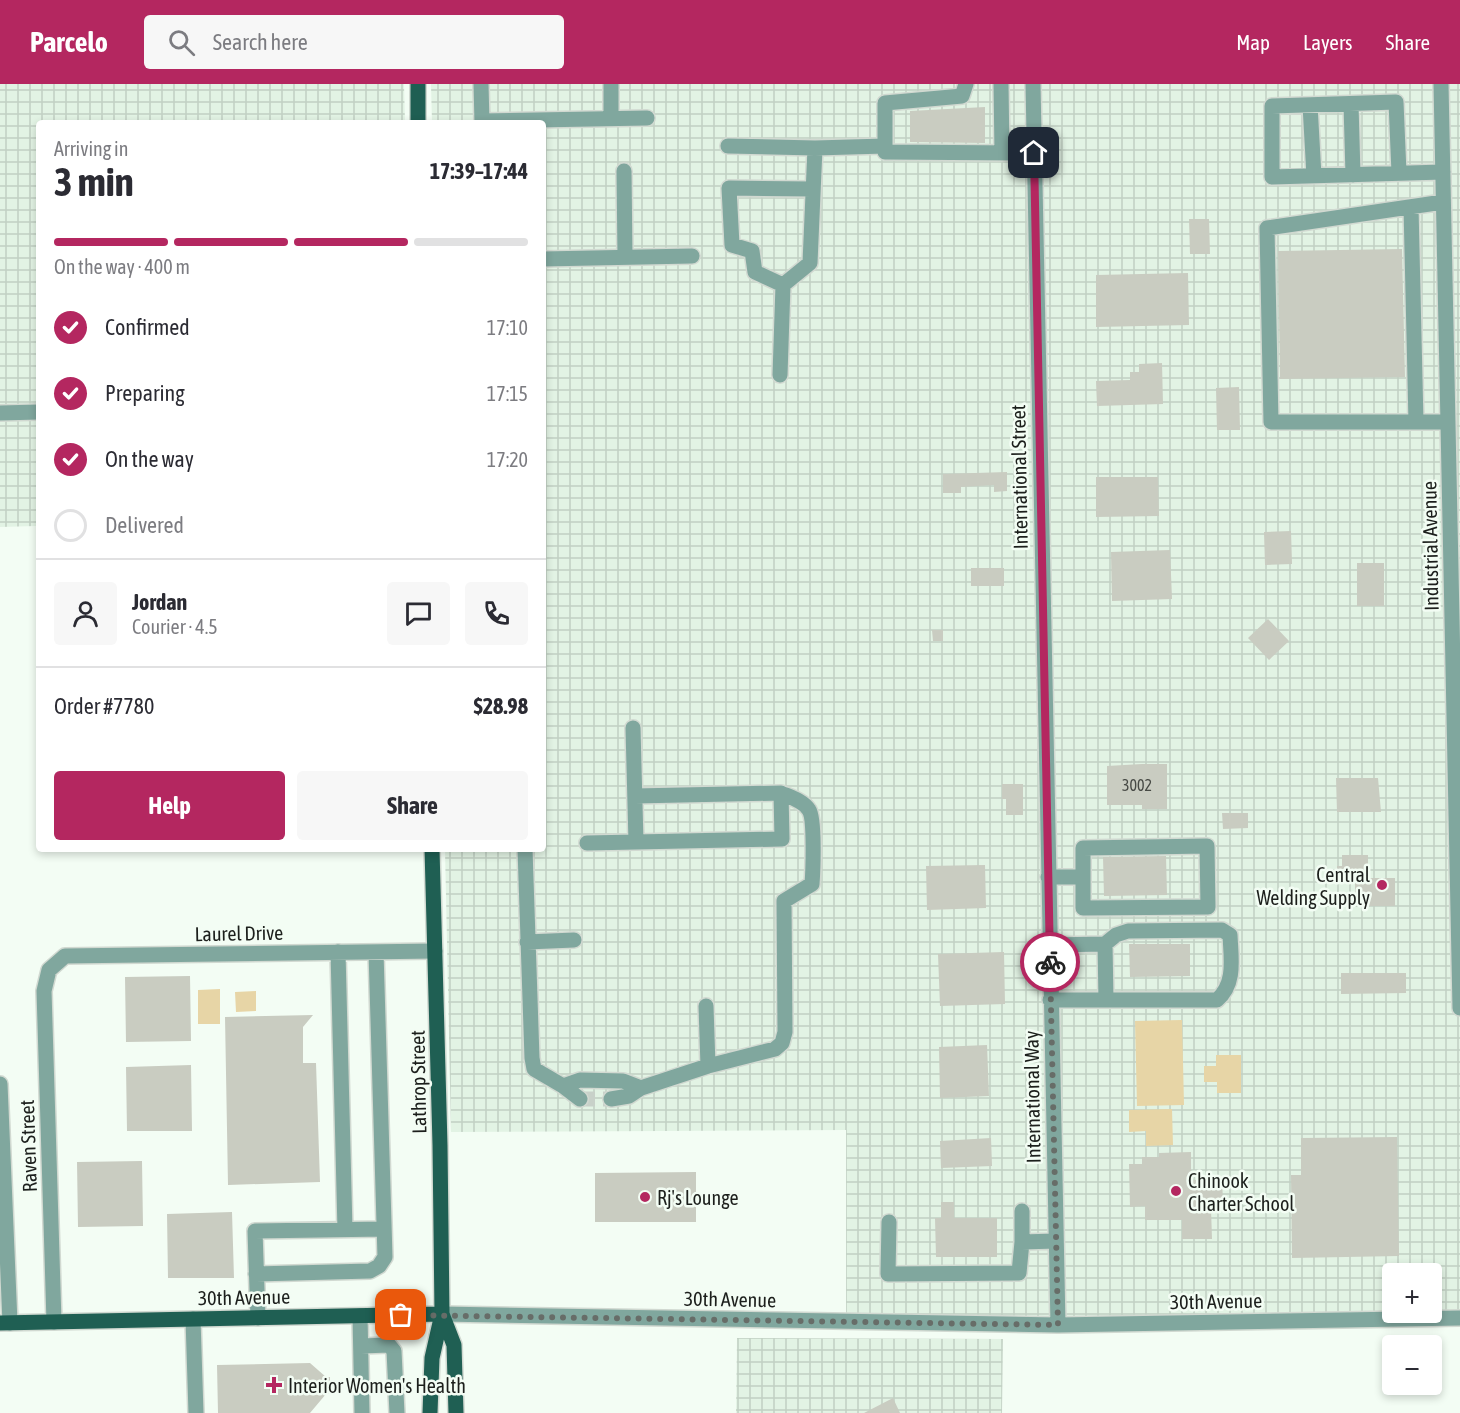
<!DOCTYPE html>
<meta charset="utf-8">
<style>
:root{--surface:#fff;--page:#f7f7f7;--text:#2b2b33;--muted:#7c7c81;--line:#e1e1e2;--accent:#b42760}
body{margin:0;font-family:"Asap Condensed",sans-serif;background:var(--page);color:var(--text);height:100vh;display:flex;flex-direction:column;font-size:22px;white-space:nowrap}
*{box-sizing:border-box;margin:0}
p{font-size:20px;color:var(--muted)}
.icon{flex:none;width:33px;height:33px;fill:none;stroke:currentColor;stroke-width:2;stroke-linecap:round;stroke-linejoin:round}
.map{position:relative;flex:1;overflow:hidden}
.drawer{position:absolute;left:36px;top:36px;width:510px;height:732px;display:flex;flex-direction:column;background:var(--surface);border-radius:6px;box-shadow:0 3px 9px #0003}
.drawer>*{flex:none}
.buttons{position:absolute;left:1382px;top:1179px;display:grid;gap:12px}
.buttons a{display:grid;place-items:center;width:60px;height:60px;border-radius:6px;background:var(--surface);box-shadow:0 3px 9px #0003;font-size:30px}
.pin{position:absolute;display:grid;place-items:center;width:51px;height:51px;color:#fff;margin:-26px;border-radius:12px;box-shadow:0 3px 9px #0006}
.courier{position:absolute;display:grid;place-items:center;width:60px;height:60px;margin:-30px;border:4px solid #b42760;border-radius:50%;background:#fff;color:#222;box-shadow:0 2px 8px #0007}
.headline em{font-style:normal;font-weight:700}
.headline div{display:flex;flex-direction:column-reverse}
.headline{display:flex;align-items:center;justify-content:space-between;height:102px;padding:0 18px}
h1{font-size:39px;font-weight:700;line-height:45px}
.bar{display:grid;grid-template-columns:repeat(4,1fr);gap:9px 6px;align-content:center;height:72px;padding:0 18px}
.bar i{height:8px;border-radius:4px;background:var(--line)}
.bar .selected{background:var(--accent)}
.bar p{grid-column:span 4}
.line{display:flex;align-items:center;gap:15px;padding:0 18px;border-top:2px solid var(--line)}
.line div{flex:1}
.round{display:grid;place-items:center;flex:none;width:63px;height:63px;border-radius:6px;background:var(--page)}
ol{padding:0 18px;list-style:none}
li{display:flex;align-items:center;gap:18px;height:66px}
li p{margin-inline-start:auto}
li .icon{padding:6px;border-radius:50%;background:var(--accent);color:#fff;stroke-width:4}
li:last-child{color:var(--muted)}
li i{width:33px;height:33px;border:3px solid var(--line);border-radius:50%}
.primary-button{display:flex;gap:12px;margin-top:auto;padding:12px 18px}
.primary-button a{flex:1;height:69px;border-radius:6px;background:var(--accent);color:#fff;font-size:24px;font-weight:700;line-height:69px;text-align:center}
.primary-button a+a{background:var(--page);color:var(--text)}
header{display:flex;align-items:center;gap:36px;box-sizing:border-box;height:84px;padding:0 30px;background:var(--accent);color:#fff}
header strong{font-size:28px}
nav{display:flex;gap:33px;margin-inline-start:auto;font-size:21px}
.search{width:420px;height:54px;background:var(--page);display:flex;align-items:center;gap:15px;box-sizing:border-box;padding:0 21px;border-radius:6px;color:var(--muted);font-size:22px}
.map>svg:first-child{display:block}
</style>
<header>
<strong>Parcelo</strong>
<div class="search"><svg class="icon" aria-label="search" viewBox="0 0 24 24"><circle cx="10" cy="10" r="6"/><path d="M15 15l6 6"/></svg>Search here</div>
<nav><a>Map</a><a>Layers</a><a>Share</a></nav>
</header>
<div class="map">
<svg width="1460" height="1329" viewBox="0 0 1460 1329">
<defs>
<pattern id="industrial-grid" width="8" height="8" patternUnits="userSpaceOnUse" patternTransform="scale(1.5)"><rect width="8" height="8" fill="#e2f3e4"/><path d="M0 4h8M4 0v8" fill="none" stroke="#c1d0c3"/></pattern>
</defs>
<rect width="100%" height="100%" fill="#f3fdf4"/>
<!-- industrial -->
<path fill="url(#industrial-grid)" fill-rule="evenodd" d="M0 0H404L405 39H39V554L36 442 0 443Z
M431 0H1460V1230L1115 1235 846 1232V1046L451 1048 445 765H543V39H432ZM1392 1190H1431V1228H1392Z
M737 1254 1003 1255 1002 1329H736Z"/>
<!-- green -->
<path fill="#e7d5a6" d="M220 905V940H198V906Z
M256 907V927L236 928 235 908Z
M1182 936 1184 1021 1137 1022 1135 937Z
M1216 971H1241V1009H1217V998H1204V982H1216Z
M1172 1025 1173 1061 1146 1062V1047L1129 1048V1026Z"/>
<!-- building -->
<path fill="#c9ccc1" d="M985 23V59L910 58V27Z
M1189 135H1209L1210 170H1190Z
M1402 165 1405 293 1280 295 1278 167Z
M1188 189 1189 241 1096 243V191Z
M1162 279 1163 320 1097 322 1096 297 1130 296V288H1139V280Z
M1239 303 1240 346H1217L1216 304Z
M1007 388V407L994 408V401L961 403V409H943V390Z
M1096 393H1158L1159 432 1096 433Z
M1291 447 1292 480 1265 481 1264 448Z
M1170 466 1172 515 1112 517 1111 468Z
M1357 479H1384V522H1357Z
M971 484H1004V502H971Z
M1268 535 1289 557 1269 576 1248 554Z
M932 546H943V557H933Z
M1142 680H1167V725H1142V721H1107V682Z
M1336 694H1378L1381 728H1337Z
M1002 700H1023V731H1006V715H1002Z
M1222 729H1248V744L1223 745Z
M1342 771H1368V794H1395V822H1355V798H1337V782H1342Z
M1166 772 1167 811 1104 812 1103 773Z
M985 781 986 824 927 826 926 782Z
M1129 860H1190V892L1130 893Z
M1004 868 1005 920 940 922 938 870Z
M1341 889H1406V909L1341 910Z
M190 892 191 957 126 958 125 893Z
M313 931 303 943V979H316L320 1098 228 1101 225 933Z
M987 961 989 1012 940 1014 939 963Z
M191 981 192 1047H127L126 983Z
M1397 1053 1399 1172 1292 1174 1291 1091H1301V1054Z
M991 1054 992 1082 941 1084 940 1057Z
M1191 1068V1096L1222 1095 1223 1118H1219V1123L1211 1124 1212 1155H1182V1136H1145V1122L1130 1123 1129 1080H1142V1073H1159V1069Z
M142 1077 143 1142 78 1143 77 1078Z
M696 1088V1138H595V1089Z
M941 1118H954V1134H997V1173H936L935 1134H941Z
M232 1128 234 1194H168L167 1130Z
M310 1279 326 1293H330V1310H326L310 1329H218L217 1281Z
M893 1314 900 1329H864Z"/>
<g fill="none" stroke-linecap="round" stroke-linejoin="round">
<!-- minor-tunnel -->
<path stroke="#c8d1c9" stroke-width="15" stroke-dasharray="15 8" stroke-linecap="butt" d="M580 1015H611"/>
<defs>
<path id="minor" d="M481 0 482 39
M966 0 962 12 885 19V68L1034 69
M1001 0 1002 69
M1033 0 1058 1241
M1441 0 1460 924
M1351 20 1353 91
M1310 21 1314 92
M611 35V0
M482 37 647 34
M728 62 815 64 885 62
M624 87 625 173
M1399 89 1396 18 1272 22V93L1443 88
M1411 123 1416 338H1271L1267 144 1443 118
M543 175 692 172
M783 201 755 188 752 167 732 161 729 104 813 105
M780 291 783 201 810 179 815 64
M0 329 39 328
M1416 338H1448
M635 712 781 709 782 755 636 758
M587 759 636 758 633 644
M525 765 532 974 534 985 563 1002 580 996 623 997 641 1004 708 982 775 965 782 959 785 948 784 817 812 800C813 787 815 735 809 726 804 717 790 713 781 709
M1048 793H1083V824L1208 823 1207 762 1083 764V793
M527 858 574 856
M1049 861 1105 860
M338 868 345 1146
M1050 916H1217C1236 899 1231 875 1230 851L1222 846 1128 847 1116 851 1105 860 1106 916
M706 922 708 982
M0 1000 10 1239
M563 1002 580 1015
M611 1015 629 1012 641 1004
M889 1138 888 1190 1019 1189 1022 1158 1056 1157
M1022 1158V1127
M256 1190 370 1187 379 1182 385 1173 376 868
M442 1230 1058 1241 1460 1234
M360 1232 362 1329
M258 1234 255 1147 384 1145
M193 1235 196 1329
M54 1238 44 907 49 886 65 872 435 867
M361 1262 389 1261 394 1267 397 1329"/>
<path id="major" d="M418 0V39
M442 1230 454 1261 456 1329
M0 1239 442 1230
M430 1329 432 1274 442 1230 440 1061 432 765"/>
</defs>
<!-- minor casing -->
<use href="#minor" stroke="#d1d9d1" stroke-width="18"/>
<!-- major casing -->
<use href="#major" stroke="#d1d9d1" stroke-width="18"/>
<!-- minor -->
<use href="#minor" stroke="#80a79e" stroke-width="15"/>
<!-- major -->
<use href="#major" stroke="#1f5f53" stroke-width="15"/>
</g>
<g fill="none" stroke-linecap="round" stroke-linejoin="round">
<!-- done -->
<path stroke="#676d68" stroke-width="6" stroke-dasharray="0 10.8" d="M401 1231 1058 1241 1050 878"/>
<!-- route -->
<path stroke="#b42760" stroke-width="8" d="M1034 69 1050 878"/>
</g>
<!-- markers -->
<g fill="#b42760" stroke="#f3fdf4" stroke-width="2">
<circle cx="1382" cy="801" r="6"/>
<circle cx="1176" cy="1107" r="6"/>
<circle cx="645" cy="1113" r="6"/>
<path d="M271 1292h6v6h6v6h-6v6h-6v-6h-6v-6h6z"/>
</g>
<g text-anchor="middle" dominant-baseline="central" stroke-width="5" stroke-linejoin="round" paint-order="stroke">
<!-- number labels -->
<g font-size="16" fill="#474a45">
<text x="1137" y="701">3002</text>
</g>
<!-- street labels -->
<g font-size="20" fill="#1c1f1c" stroke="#f3fdf4">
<text transform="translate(1019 393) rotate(-91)">International Street</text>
<text transform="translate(1430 462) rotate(-91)">Industrial Avenue</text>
<text transform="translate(239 849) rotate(-1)">Laurel Drive</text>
<text transform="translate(418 998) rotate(-91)">Lathrop Street</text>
<text transform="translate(1032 1013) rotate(-91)">International Way</text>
<text transform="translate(28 1062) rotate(-92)">Raven Street</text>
<text transform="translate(244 1213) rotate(-1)">30th Avenue</text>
<text transform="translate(730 1215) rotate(1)">30th Avenue</text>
<text transform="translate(1216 1217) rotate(-1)">30th Avenue</text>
</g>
<!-- poi labels -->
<g font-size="20" fill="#1c1f1c" stroke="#f3fdf4" text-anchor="start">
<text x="1370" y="790" text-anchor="end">Central<tspan x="1370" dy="23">Welding Supply</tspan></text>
<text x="1188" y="1096">Chinook<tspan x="1188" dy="23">Charter School</tspan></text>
<text x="657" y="1113">Rj's Lounge</text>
<text x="288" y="1301">Interior Women's Health</text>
</g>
</g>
</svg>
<div class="buttons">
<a>+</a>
<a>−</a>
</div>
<div class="pin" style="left:401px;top:1231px;background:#ea580c"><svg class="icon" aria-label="bag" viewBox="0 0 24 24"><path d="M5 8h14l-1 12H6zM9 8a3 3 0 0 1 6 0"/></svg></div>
<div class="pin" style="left:1034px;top:69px;background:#1f2937"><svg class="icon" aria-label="home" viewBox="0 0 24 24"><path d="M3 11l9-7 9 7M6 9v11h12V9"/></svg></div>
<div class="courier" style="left:1050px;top:878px"><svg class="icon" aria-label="bike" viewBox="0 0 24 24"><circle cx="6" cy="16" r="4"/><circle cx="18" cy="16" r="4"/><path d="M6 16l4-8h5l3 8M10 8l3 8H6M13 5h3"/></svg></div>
<section class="drawer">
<div class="headline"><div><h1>3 min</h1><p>Arriving in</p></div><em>17:39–17:44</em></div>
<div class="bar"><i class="selected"></i><i class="selected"></i><i class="selected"></i><i></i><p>On the way · 400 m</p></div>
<ol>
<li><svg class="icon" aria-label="check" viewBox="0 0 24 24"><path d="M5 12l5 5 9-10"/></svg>Confirmed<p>17:10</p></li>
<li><svg class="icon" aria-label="check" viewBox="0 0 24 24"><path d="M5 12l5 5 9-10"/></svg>Preparing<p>17:15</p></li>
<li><svg class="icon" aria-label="check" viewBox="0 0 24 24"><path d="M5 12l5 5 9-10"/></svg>On the way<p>17:20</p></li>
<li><i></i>Delivered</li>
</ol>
<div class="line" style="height:108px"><a class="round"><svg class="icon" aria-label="person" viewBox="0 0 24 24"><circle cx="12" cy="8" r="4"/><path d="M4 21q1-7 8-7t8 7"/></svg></a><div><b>Jordan</b><p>Courier · 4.5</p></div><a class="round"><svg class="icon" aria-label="chat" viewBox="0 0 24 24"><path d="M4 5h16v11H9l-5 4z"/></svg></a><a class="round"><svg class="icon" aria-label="phone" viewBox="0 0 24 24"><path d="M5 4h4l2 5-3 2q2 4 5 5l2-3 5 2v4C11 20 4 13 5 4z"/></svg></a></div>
<div class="line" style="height:78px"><div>Order #7780</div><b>$28.98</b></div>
<div class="primary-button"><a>Help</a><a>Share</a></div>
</section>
</div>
